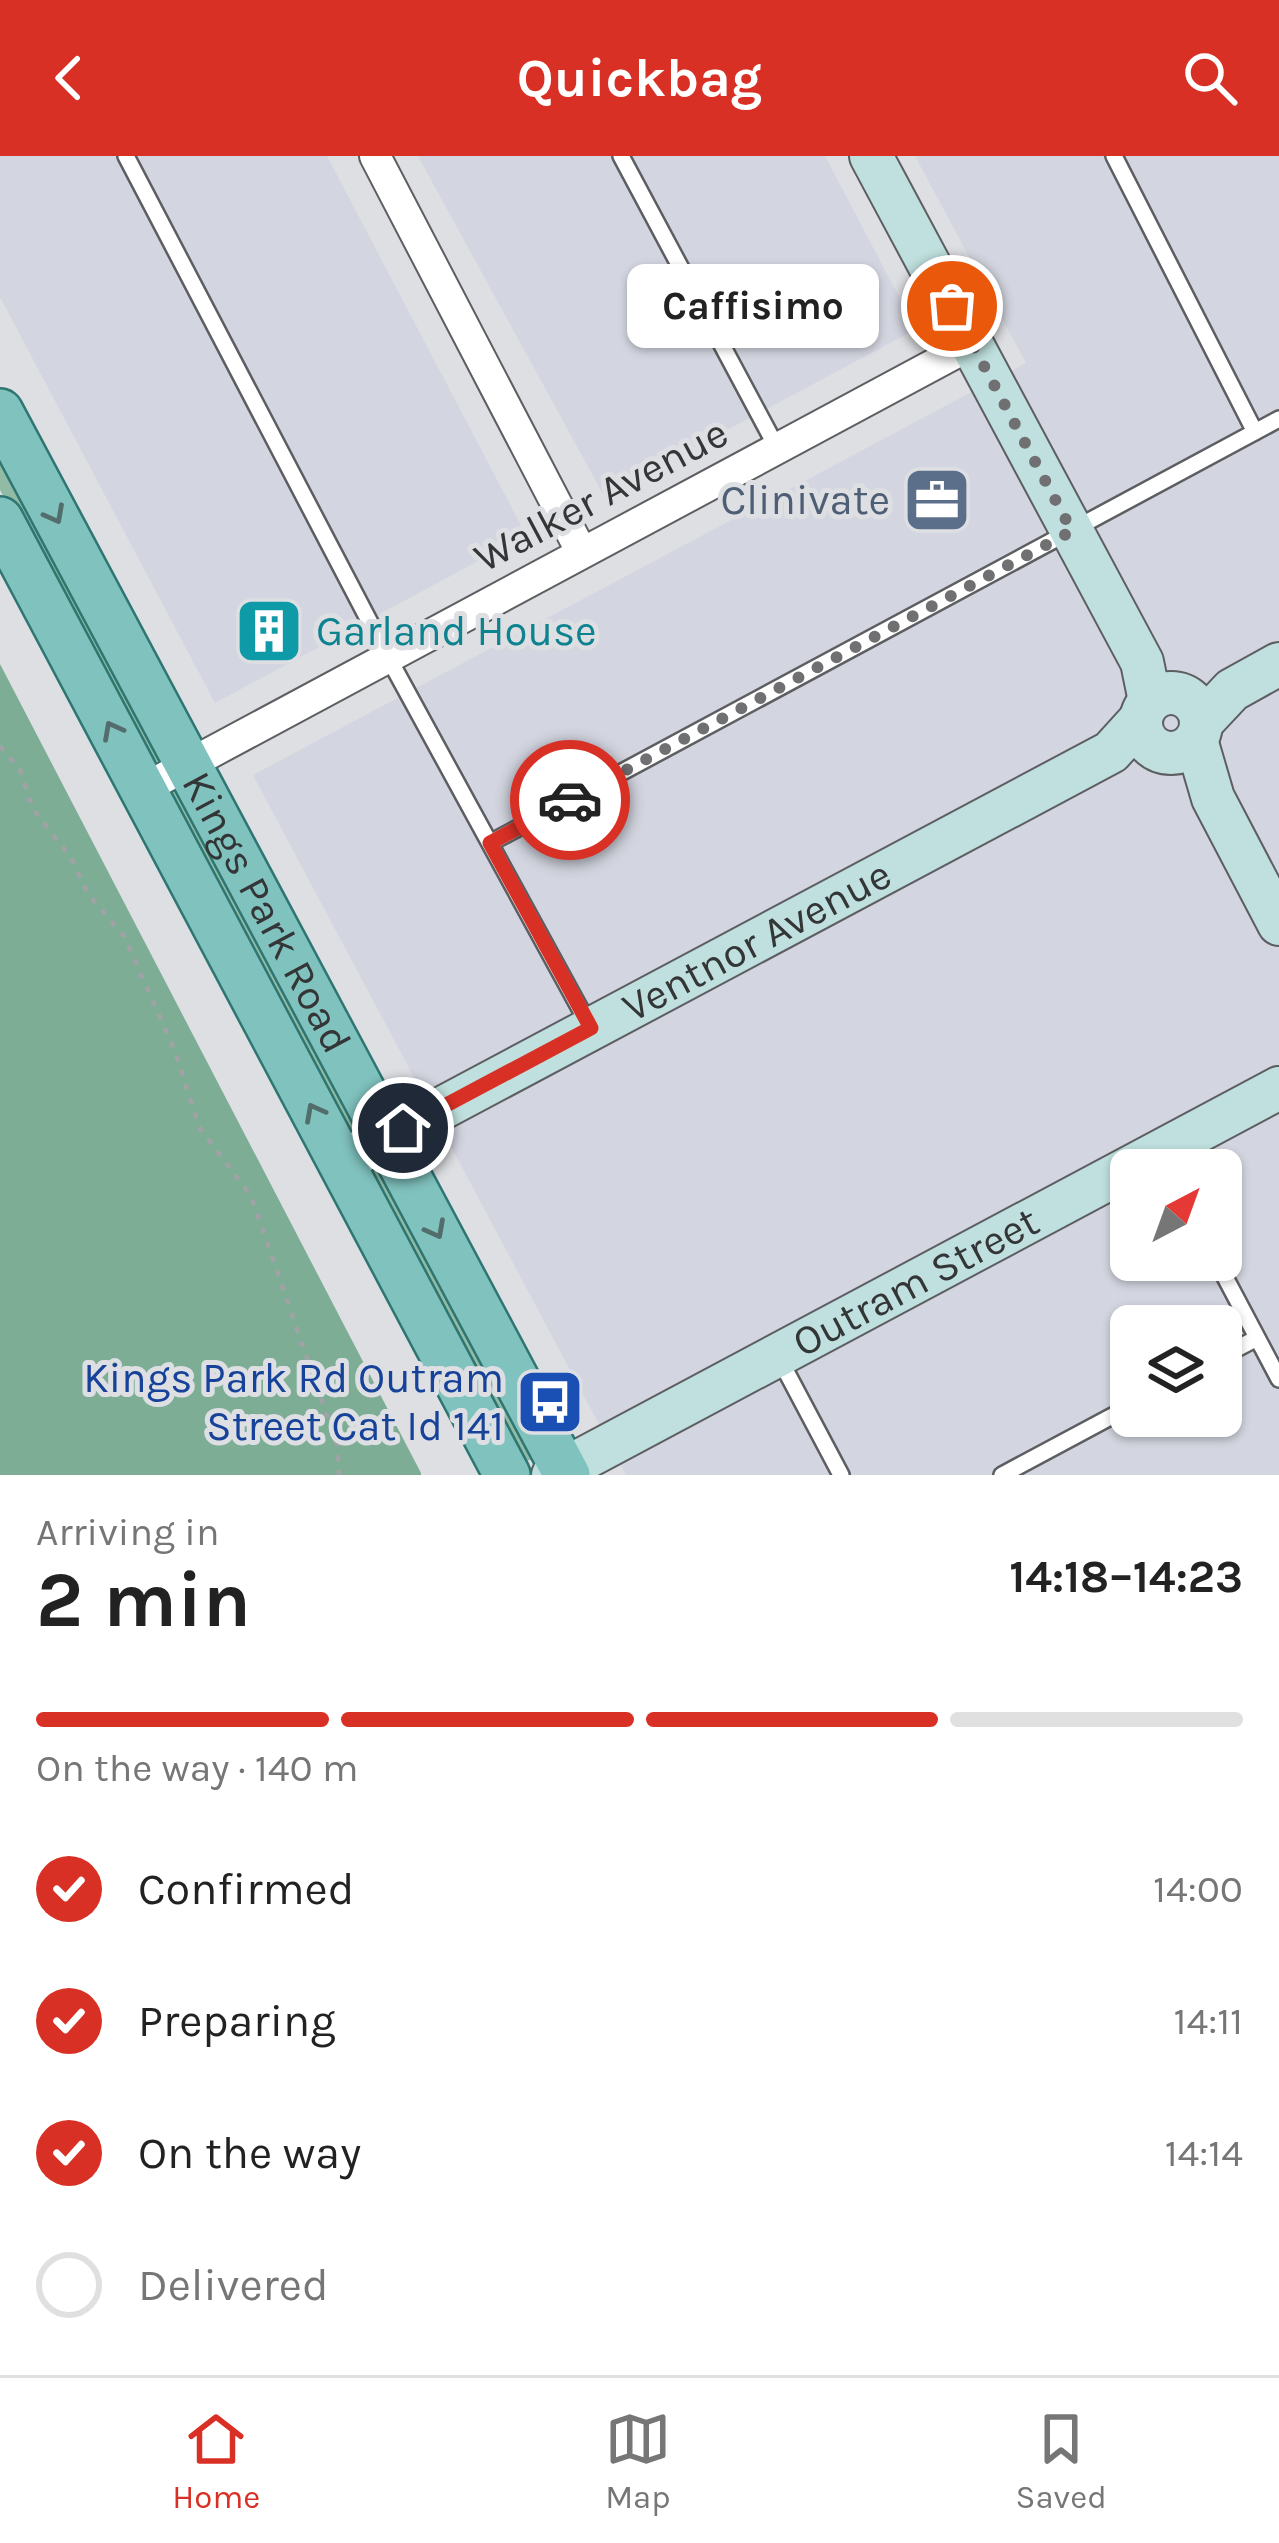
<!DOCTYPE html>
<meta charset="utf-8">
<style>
:root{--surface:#fff;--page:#f2f2f2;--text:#222;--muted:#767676;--line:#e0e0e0;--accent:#d93025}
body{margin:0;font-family:Karla,sans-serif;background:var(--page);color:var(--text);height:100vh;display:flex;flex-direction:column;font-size:45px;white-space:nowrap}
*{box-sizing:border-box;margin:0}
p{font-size:39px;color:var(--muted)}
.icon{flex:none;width:66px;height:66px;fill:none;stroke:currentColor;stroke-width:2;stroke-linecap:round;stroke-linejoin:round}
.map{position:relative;height:1319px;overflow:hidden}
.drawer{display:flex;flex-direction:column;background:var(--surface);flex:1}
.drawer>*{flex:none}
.needle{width:78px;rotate:41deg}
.fabs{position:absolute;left:1110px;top:993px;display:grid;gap:24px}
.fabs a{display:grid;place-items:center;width:132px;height:132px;border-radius:18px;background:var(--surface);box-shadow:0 3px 9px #0004;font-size:60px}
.pin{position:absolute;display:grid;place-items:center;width:102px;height:102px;color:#fff;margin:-51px;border:6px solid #fff;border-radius:50%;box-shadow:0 3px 12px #0007}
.courier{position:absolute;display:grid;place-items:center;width:120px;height:120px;margin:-60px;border:9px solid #d93025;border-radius:50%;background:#fff;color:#222;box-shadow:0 3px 15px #0007}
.bubble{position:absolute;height:84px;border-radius:18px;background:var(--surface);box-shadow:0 3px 9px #0004;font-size:39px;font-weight:700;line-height:84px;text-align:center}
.overview em{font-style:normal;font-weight:700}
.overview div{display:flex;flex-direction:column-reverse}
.overview{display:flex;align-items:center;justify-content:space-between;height:204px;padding:0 36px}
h1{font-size:78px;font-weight:700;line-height:90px}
.bar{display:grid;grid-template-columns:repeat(4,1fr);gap:18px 12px;align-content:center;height:144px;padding:0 36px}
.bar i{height:15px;border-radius:9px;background:var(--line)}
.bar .active{background:var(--accent)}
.bar p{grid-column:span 4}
ol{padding:0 36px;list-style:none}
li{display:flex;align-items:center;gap:36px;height:132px}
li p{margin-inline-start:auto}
li .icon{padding:12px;border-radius:50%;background:var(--accent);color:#fff;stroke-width:4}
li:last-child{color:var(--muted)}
li i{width:66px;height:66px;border:6px solid var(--line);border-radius:50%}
header{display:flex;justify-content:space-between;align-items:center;height:156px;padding:0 36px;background:var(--accent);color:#fff;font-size:54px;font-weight:700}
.tabs{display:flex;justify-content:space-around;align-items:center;height:168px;border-top:3px solid var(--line);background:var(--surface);font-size:33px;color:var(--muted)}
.tabs a{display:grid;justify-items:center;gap:6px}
.tabs .active{color:var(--accent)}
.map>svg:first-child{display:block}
</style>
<header><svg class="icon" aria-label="back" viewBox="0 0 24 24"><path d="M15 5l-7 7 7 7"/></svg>Quickbag<svg class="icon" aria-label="search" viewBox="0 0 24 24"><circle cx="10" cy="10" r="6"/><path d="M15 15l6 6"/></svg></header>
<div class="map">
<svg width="1279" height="1319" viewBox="0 0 1279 1319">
<rect width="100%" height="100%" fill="#dedfe3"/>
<!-- built -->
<path fill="#d3d5e0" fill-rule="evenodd" d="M0 0H327L526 379 215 547 0 141Z
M418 0H825L916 173 604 340Z
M915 0H1279V1319H626L253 619 1026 207ZM1131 1014H1221V1104H1131ZM1131 1170H1221V1260H1131Z"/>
<!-- green -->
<path fill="#91bba5" d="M0 281 162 603 159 606 143 602 0 334Z
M181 631 361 964 356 978 344 976 170 638Z
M378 1004 537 1301 522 1307 366 1012Z"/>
<!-- forest -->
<path fill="#7dae95" d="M0 508 421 1317V1319H0Z"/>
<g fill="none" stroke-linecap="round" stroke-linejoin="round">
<defs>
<path id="lane" d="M126 0 388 501 590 871
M621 0 777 292
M1114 0 1255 276
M490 687 1279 263
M1216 1104 1279 1223
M1221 1201 1257 1182
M779 1202 841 1319
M1002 1319 1131 1250"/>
<path id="street" d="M375 0 582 397
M143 633 972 188"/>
<g id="secondary">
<path d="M871 0 1142 506 1150 545"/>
<circle cx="1171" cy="567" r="30"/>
<path d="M1201 567 1232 534 1279 508"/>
<path d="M1196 584 1213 642 1279 768"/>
<path id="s1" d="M341 1006 1111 596 1141 563"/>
<path id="s2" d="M553 1319 1279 932"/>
</g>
<g id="primary">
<path id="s3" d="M0 256 567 1319"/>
<path d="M0 364 507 1319"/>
</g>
</defs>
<!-- lane casing -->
<use href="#lane" stroke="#5d5e61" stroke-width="20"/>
<!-- street casing -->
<use href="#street" stroke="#5d5e61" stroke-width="34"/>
<!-- secondary casing -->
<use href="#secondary" stroke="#5d5e61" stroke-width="46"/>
<!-- primary casing -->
<use href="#primary" stroke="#2e7672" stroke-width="50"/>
<!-- path -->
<path stroke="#a1a2a5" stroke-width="4.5" stroke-dasharray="6 9" stroke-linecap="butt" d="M0 590 20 614 33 653 71 702 88 738 124 780 175 895 199 971 251 1040 337 1289 339 1319"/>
<!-- lane -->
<use href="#lane" stroke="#fff" stroke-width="15"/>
<!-- street -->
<use href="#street" stroke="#fff" stroke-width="30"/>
<!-- secondary -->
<use href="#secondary" stroke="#bfe0de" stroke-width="42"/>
<!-- primary -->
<use href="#primary" stroke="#80c2be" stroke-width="45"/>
</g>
<!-- one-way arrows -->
<defs><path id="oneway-chevron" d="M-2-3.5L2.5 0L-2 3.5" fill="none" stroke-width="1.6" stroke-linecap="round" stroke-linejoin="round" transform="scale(3)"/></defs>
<g stroke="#526d6c">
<use href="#oneway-chevron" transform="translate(55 359) rotate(62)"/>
<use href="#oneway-chevron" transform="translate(112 574) rotate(-118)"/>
<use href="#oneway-chevron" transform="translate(314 956) rotate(-118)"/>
<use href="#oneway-chevron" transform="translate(436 1074) rotate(62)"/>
</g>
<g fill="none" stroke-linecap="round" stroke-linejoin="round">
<!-- done -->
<path stroke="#707073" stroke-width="12" stroke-dasharray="0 21.6" d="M570 644 1072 375 952 150"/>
<!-- route -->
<path stroke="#d93025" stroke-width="15" d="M403 972 591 872 490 687 570 644"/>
</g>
<!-- icons -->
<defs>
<symbol id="office-square" viewBox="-11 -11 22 22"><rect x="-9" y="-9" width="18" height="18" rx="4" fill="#5c6f8a" stroke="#dedfe3"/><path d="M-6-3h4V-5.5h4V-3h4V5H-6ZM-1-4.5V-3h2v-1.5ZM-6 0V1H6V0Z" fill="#fff"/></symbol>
<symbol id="building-square" viewBox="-11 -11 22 22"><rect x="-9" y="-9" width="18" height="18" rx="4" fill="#0f9aa8" stroke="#dedfe3"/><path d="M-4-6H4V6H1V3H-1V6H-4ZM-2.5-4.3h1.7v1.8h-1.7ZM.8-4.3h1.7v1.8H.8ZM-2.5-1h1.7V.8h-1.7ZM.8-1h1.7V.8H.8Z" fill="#fff"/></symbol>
<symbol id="bus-square" viewBox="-11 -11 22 22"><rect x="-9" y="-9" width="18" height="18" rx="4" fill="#1a4fb4" stroke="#dedfe3"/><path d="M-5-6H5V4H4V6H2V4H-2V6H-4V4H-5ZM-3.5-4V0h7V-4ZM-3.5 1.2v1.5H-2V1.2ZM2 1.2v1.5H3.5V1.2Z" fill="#fff"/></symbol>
</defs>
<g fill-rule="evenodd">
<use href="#office-square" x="899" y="306" width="76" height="76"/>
<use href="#building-square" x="231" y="437" width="76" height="76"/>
<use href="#bus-square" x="512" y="1208" width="76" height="76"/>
</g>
<g text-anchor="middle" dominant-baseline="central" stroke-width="10" stroke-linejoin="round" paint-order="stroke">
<!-- street labels -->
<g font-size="42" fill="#343536" stroke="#dedfe3">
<text transform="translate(601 339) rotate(-28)">Walker Avenue</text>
<text stroke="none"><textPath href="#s3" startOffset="567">Kings Park Road</textPath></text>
<text stroke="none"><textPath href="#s1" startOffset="471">Ventnor Avenue</textPath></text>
<text stroke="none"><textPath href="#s2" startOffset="411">Outram Street</textPath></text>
</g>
<!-- service labels -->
<g font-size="42" fill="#4e5e75" stroke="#dedfe3" text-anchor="end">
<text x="890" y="344">Clinivate</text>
</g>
<!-- culture labels -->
<g font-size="42" fill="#0d838f" stroke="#dedfe3" text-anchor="start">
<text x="316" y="475">Garland House</text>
</g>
<!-- transit labels -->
<g font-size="42" fill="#164399" stroke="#dedfe3" text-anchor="end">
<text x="504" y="1222">Kings Park Rd Outram<tspan x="504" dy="48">Street Cat Id 141</tspan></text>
</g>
</g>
</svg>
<div class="fabs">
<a><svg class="needle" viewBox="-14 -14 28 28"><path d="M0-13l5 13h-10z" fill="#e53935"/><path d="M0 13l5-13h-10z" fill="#767676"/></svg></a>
<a><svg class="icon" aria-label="layers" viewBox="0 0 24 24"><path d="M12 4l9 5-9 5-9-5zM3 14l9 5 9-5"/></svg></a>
</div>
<div class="pin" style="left:952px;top:150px;background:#ea580c"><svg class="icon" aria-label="bag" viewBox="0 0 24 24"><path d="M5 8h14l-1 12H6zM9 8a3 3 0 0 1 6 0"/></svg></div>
<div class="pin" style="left:403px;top:972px;background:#1f2937"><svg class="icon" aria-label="home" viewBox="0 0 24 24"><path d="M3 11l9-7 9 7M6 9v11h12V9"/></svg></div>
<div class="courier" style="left:570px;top:644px"><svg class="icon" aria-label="car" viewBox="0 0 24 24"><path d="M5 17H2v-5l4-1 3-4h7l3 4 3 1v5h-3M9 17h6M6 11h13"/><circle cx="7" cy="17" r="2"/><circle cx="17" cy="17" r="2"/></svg></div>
<div class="bubble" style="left:627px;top:108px;width:252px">Caffisimo</div>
</div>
<section class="drawer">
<div class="overview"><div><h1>2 min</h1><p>Arriving in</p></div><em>14:18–14:23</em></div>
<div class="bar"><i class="active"></i><i class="active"></i><i class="active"></i><i></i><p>On the way · 140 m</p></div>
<ol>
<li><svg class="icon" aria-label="check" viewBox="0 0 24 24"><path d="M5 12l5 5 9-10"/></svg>Confirmed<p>14:00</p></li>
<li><svg class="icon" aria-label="check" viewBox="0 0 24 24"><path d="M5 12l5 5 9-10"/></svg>Preparing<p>14:11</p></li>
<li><svg class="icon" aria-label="check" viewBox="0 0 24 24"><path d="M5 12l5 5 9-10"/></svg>On the way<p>14:14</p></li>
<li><i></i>Delivered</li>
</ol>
</section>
<nav class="tabs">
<a class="active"><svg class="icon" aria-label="home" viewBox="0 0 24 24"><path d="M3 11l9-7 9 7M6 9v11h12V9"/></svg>Home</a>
<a><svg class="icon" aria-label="map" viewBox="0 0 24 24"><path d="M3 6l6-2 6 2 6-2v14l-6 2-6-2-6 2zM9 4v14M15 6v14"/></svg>Map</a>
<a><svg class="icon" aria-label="saved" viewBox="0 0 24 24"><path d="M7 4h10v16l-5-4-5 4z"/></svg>Saved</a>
</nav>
